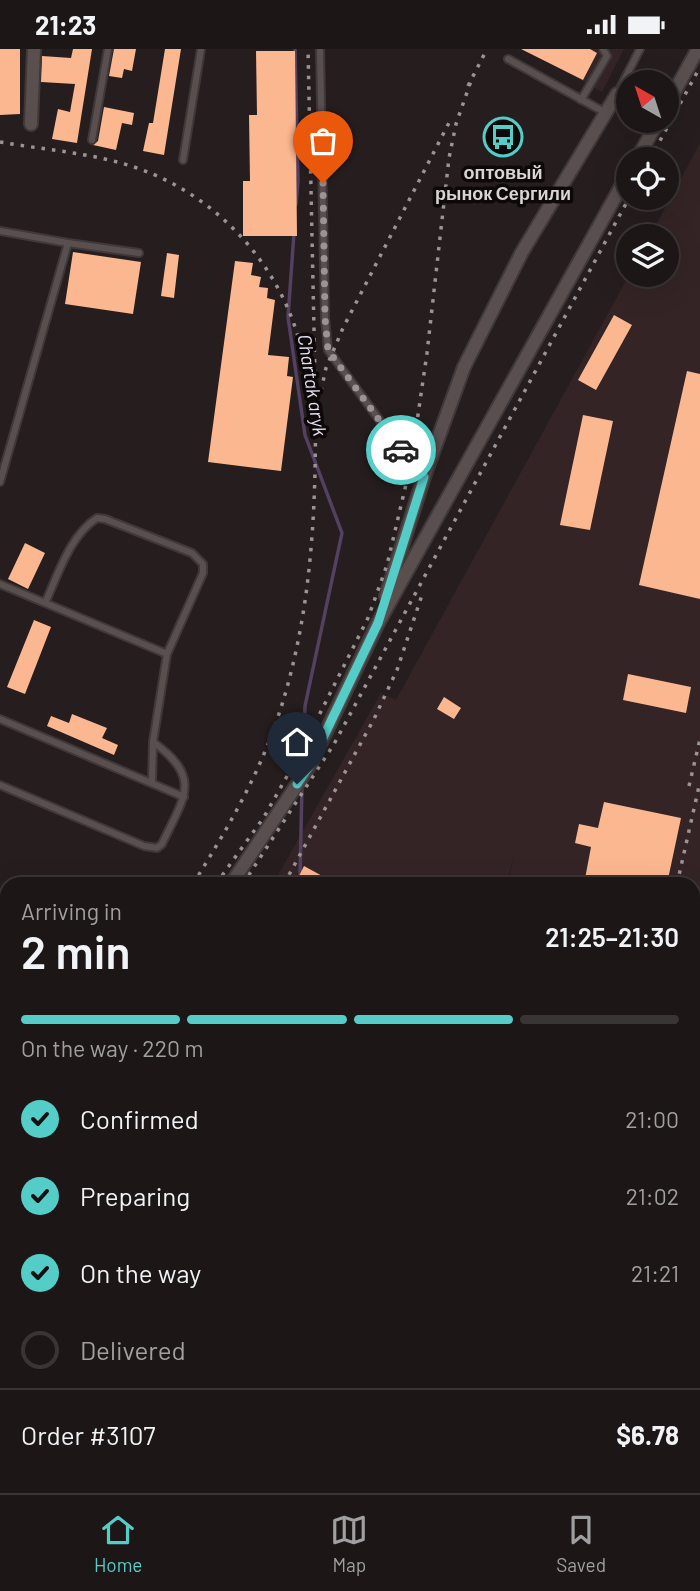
<!DOCTYPE html>
<meta charset="utf-8">
<style>
:root{--surface:#1c1616;--page:#251f1f;--text:#f1f3f6;--muted:#a09fa1;--line:#3a3535;--accent:#54cdc8}
body{margin:0;font-family:Barlow,sans-serif;background:var(--page);color:var(--text);height:100vh;display:flex;flex-direction:column;font-size:26px;white-space:nowrap}
*{box-sizing:border-box;margin:0}
p{font-size:23px;color:var(--muted)}
.icon{flex:none;width:38px;height:38px;fill:none;stroke:currentColor;stroke-width:2;stroke-linecap:round;stroke-linejoin:round}
.map{position:relative;flex:1;overflow:hidden}
.details{position:absolute;left:0px;top:828px;width:700px;height:618px;display:flex;flex-direction:column;background:var(--surface);border-radius:21px 21px 0 0;box-shadow:0 7px 28px #0002,0 0 0 2px var(--line)}
.details>*{flex:none}
.needle{width:46px;rotate:321deg}
.buttons{position:absolute;left:616px;top:21px;display:grid;gap:14px}
.buttons a{display:grid;place-items:center;width:63px;height:63px;border-radius:50%;background:var(--surface);box-shadow:0 7px 28px #0002,0 0 0 2px var(--line);font-size:35px}
.pin{position:absolute;display:grid;place-items:center;width:60px;height:60px;color:#fff;margin:-72px -30px;border-radius:50% 50% 50% 0;rotate:-45deg;box-shadow:0 0 7px #0007}
.pin .icon{rotate:45deg}
.courier{position:absolute;display:grid;place-items:center;width:70px;height:70px;margin:-35px;border:5px solid #54cdc8;border-radius:50%;background:#fff;color:#222;box-shadow:0 2px 9px #0007}
.summary em{font-style:normal;font-weight:600}
.summary div{display:flex;flex-direction:column-reverse}
.summary{display:flex;align-items:center;justify-content:space-between;height:119px;padding:0 21px}
h1{font-size:46px;font-weight:600;line-height:52px}
.bar{display:grid;grid-template-columns:repeat(4,1fr);gap:10px 7px;align-content:center;height:84px;padding:0 21px}
.bar i{height:9px;border-radius:5px;background:var(--line)}
.bar .on{background:var(--accent)}
.bar p{grid-column:span 4}
.line{display:flex;align-items:center;gap:18px;padding:0 21px;border-top:2px solid var(--line)}
.line div{flex:1}
ol{padding:0 21px;list-style:none}
li{display:flex;align-items:center;gap:21px;height:77px}
li p{margin-inline-start:auto}
li .icon{padding:7px;border-radius:50%;background:var(--accent);color:#111;stroke-width:4}
li:last-child{color:var(--muted)}
li i{width:38px;height:38px;border:4px solid var(--line);border-radius:50%}
.status{display:flex;justify-content:space-between;align-items:center;height:49px;padding:0 35px;background:var(--surface);direction:ltr}
.status svg{height:19px;fill:currentColor}
.tabs{display:flex;justify-content:space-around;align-items:center;height:98px;border-top:2px solid var(--line);background:var(--surface);font-size:19px;color:var(--muted)}
.tabs a{display:grid;justify-items:center;gap:4px}
.tabs .on{color:var(--accent)}
.map>svg:first-child{display:block}
</style>
<div class="status"><b>21:23</b><svg viewBox="0 0 49 12"><path d="M0 12V9h3v3zM5 12V6h3v6zM10 12V3h3v9zM15 12V0h3v12zM26 1h20v11H26zM47 4h2v5h-2z"/></svg></div>
<div class="map">
<svg width="700" height="1444" viewBox="0 0 700 1444">
<rect width="100%" height="100%" fill="#261d1e"/>
<!-- built -->
<path fill="#342425" d="M524 0H624L602 43Z
M700 94V1047H693V835H508L515 801 507 835H273L381 644 396 651 629 226H667V187H650Z
M0 997 7 999V1101L0 1107Z
M693 1194H700V1444H319L320 1438H693Z
M0 1227 7 1234V1438L82 1439 81 1444H0Z"/>
<!-- green -->
<path fill="#463300" d="M7 1101V1234L0 1227V1107Z
M82 1438 273 1439 271 1444H81Z"/>
<g fill="none" stroke-linecap="round" stroke-linejoin="round">
<!-- stream -->
<path stroke="#544060" stroke-width="3.5" d="M295 0 298 132 296 155
M294 184 288 268 305 386 342 484 305 657 303 717
M300 829 302 735
M277 1444 279 1438"/>
</g>
<!-- building -->
<path fill="#fbb790" d="M0 0H20V65L0 66Z
M73 0H92L77 94 52 90 58 60 70 63 75 35 41 33 42 7 71 9Z
M114 0H136L132 22 124 20 122 29 109 27Z
M165 0H181L164 106 143 102 149 74H153Z
M521 0H590L597 4 583 31Z
M256 2H295L297 187H243V132H250L249 66H257Z
M104 58 134 64 132 76 122 74 116 101 93 96 98 92Z
M73 203 141 213 133 265 65 255Z
M167 204 179 206 174 249 161 247Z
M235 212 253 214 251 226 261 228 259 238 268 239 267 249 275 251 268 306 289 308 287 327 293 328 281 422 208 413Z
M614 266 632 276 596 341 578 331Z
M687 322 700 325V550L639 536Z
M583 366 613 372 590 481 560 476Z
M25 494 45 504 28 540 8 530Z
M34 571 51 578 25 645 7 638Z
M628 625 691 638 686 664 623 651Z
M444 648 461 659 454 670 437 660Z
M72 665 107 679 102 689 118 696 114 706 47 677 51 667 69 674Z
M604 753 681 769 667 835H584L591 798 575 794 579 775 598 779Z
M304 817 337 835H295Z"/>
<g fill="none" stroke-linecap="round" stroke-linejoin="round">
<defs>
<path id="service" d="M320 0 325 269 328 301 411 414 424 428
M508 10 606 64
M617 45 640 0
M581 51 607 7 603 0
M92 91 108 0
M183 111 201 0
M0 182 68 194
M0 433 68 194 139 204
M0 535 167 605 153 693 152 734
M45 554C58 526 70 486 97 469L105 470 192 504 203 515V524L167 605
M0 670 184 748
M0 736 144 797 157 799 162 795C184 748 203 729 153 693
M693 890 696 856 700 853
M693 900 700 901
M693 1017H700
M0 1099 7 1093
M693 1235 700 1236
M91 1444 92 1438"/>
<path id="minor" d="M667 56 698 0
M31 75 34 0
M637 110 658 72
M386 547 424 428 464 318 522 203 617 45
M231 835 310 716 378 574 628 125"/>
<path id="tertiary" d="M0 939 7 942
M0 966 7 969
M693 1116 700 1117
M693 1133 700 1134
M297 1444 298 1438"/>
</defs>
<!-- service casing -->
<use href="#service" stroke="#403939" stroke-width="10"/>
<!-- minor casing -->
<use href="#minor" stroke="#403939" stroke-width="16"/>
<!-- tertiary casing -->
<use href="#tertiary" stroke="#403939" stroke-width="19"/>
<!-- path -->
<path stroke="#736c6c" stroke-width="2" stroke-dasharray="2 5" stroke-linecap="butt" d="M0 923 7 926
M0 986 7 989"/>
<!-- service -->
<use href="#service" stroke="#594f4f" stroke-width="6"/>
<!-- minor -->
<use href="#minor" stroke="#594f4f" stroke-width="12"/>
<!-- tertiary -->
<use href="#tertiary" stroke="#594f4f" stroke-width="16"/>
<!-- rail -->
<path stroke="#9b9494" stroke-width="3.5" stroke-dasharray="3.5 7" stroke-linecap="butt" d="M468 37 487 0
M0 93C45 101 94 104 137 119 229 151 298 236 307 334
M650 110 700 18
M321 342 326 319 343 279 452 68
M689 737 700 690
M193 835C223 787 252 738 272 685 320 555 317 417 314 281 312 187 310 94 308 0
M216 835 264 768 299 706 368 569 387 516 411 414 427 304 449 109 456 75 472 29
M243 835 334 695 629 149
M284 835 374 670 397 621 423 543
M677 835 700 733
M0 920 7 918
M0 1024 7 1020
M0 1061 7 1054"/>
</g>
<g fill="none" stroke-linecap="round" stroke-linejoin="round">
<!-- done -->
<path stroke="#9b9494" stroke-width="7" stroke-dasharray="0 12.6" d="M323 134 325 269 328 301 401 401"/>
<!-- route -->
<path stroke="#54cdc8" stroke-width="9" d="M297 735 310 716 378 574 424 428 401 401"/>
</g>
<!-- icons -->
<defs>
<symbol id="bus-ring" viewBox="-11 -11 22 22"><circle r="9.5" fill="#0d0909" stroke="#54cdc8" stroke-width="1.5"/><path d="M-5-6H5V4H4V6H2V4H-2V6H-4V4H-5ZM-3.5-4V0h7V-4ZM-3.5 1.2v1.5H-2V1.2ZM2 1.2v1.5H3.5V1.2Z" fill="#54cdc8"/></symbol>
</defs>
<g fill-rule="evenodd">
<use href="#bus-ring" x="481" y="66" width="44" height="44"/>
</g>
<g text-anchor="middle" dominant-baseline="central" stroke-width="7" stroke-linejoin="round" paint-order="stroke">
<!-- poi labels -->
<g font-size="18" font-weight="bold" fill="#dad4d4" stroke="#0d0909">
<text x="503" y="123">оптовый<tspan x="503" dy="21">рынок Сергили</tspan></text>
</g>
<!-- water labels -->
<g font-size="19" font-style="italic" fill="#e9dff4" stroke="#0d0909">
<text transform="translate(313 336) rotate(81)">Chartak aryk</text>
</g>
</g>
</svg>
<div class="buttons">
<a><svg class="needle" viewBox="-14 -14 28 28"><path d="M0-13l5 13h-10z" fill="#e53935"/><path d="M0 13l5-13h-10z" fill="#a09fa1"/></svg></a>
<a><svg class="icon" aria-label="locate" viewBox="0 0 24 24"><circle cx="12" cy="12" r="6"/><path d="M12 2v4M12 18v4M2 12h4M18 12h4"/></svg></a>
<a><svg class="icon" aria-label="layers" viewBox="0 0 24 24"><path d="M12 4l9 5-9 5-9-5zM3 14l9 5 9-5"/></svg></a>
</div>
<div class="pin" style="left:323px;top:134px;background:#ea580c"><svg class="icon" aria-label="bag" viewBox="0 0 24 24"><path d="M5 8h14l-1 12H6zM9 8a3 3 0 0 1 6 0"/></svg></div>
<div class="pin" style="left:297px;top:735px;background:#1f2937"><svg class="icon" aria-label="home" viewBox="0 0 24 24"><path d="M3 11l9-7 9 7M6 9v11h12V9"/></svg></div>
<div class="courier" style="left:401px;top:401px"><svg class="icon" aria-label="car" viewBox="0 0 24 24"><path d="M5 17H2v-5l4-1 3-4h7l3 4 3 1v5h-3M9 17h6M6 11h13"/><circle cx="7" cy="17" r="2"/><circle cx="17" cy="17" r="2"/></svg></div>
<section class="details">
<div class="summary"><div><h1>2 min</h1><p>Arriving in</p></div><em>21:25–21:30</em></div>
<div class="bar"><i class="on"></i><i class="on"></i><i class="on"></i><i></i><p>On the way · 220 m</p></div>
<ol>
<li><svg class="icon" aria-label="check" viewBox="0 0 24 24"><path d="M5 12l5 5 9-10"/></svg>Confirmed<p>21:00</p></li>
<li><svg class="icon" aria-label="check" viewBox="0 0 24 24"><path d="M5 12l5 5 9-10"/></svg>Preparing<p>21:02</p></li>
<li><svg class="icon" aria-label="check" viewBox="0 0 24 24"><path d="M5 12l5 5 9-10"/></svg>On the way<p>21:21</p></li>
<li><i></i>Delivered</li>
</ol>
<div class="line" style="height:91px"><div>Order #3107</div><b>$6.78</b></div>
</section>
</div>
<nav class="tabs">
<a class="on"><svg class="icon" aria-label="home" viewBox="0 0 24 24"><path d="M3 11l9-7 9 7M6 9v11h12V9"/></svg>Home</a>
<a><svg class="icon" aria-label="map" viewBox="0 0 24 24"><path d="M3 6l6-2 6 2 6-2v14l-6 2-6-2-6 2zM9 4v14M15 6v14"/></svg>Map</a>
<a><svg class="icon" aria-label="saved" viewBox="0 0 24 24"><path d="M7 4h10v16l-5-4-5 4z"/></svg>Saved</a>
</nav>
